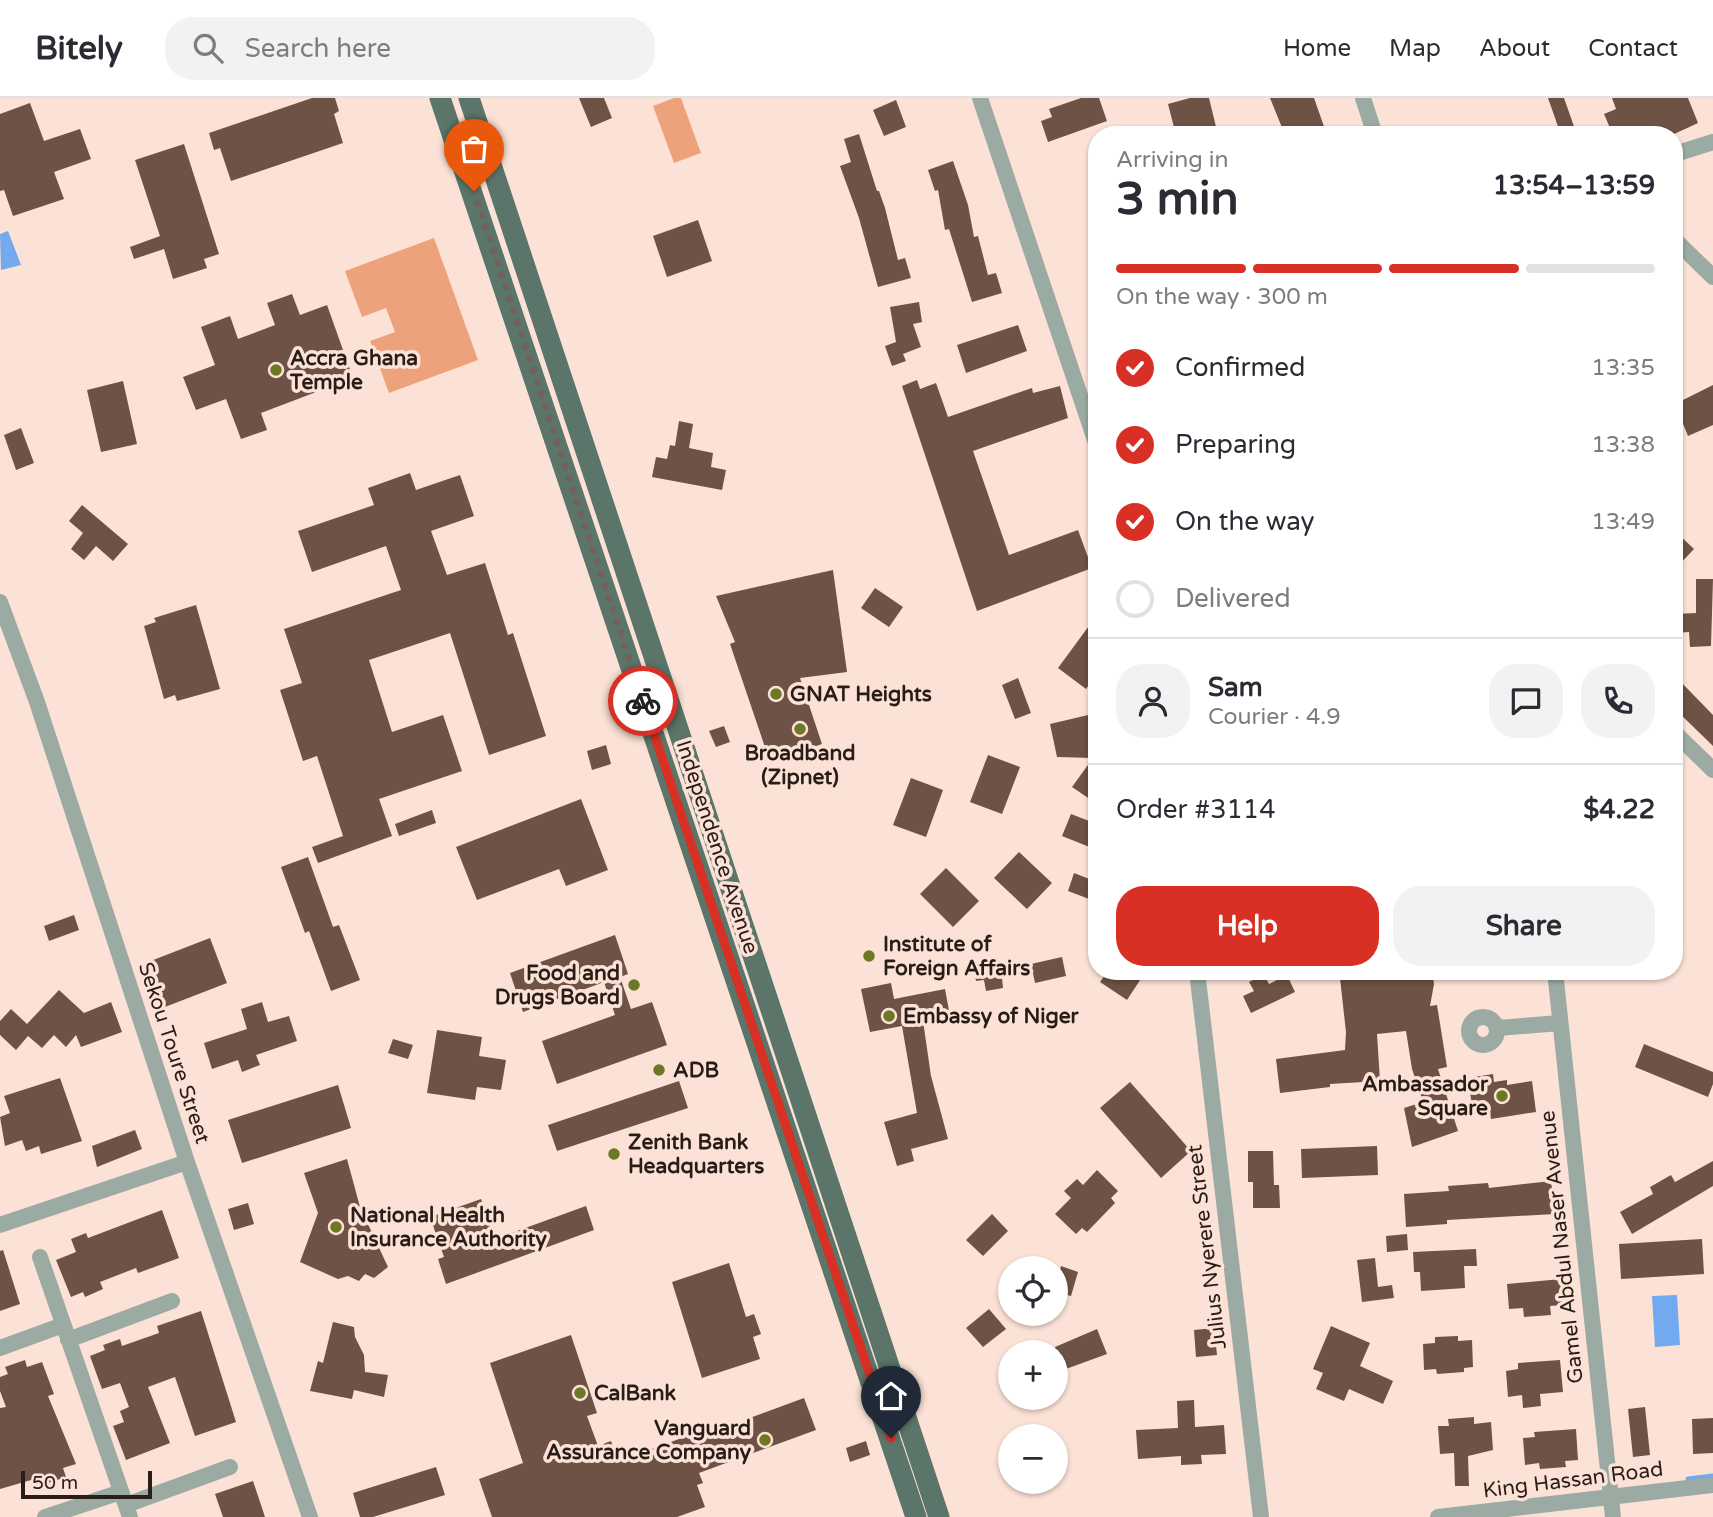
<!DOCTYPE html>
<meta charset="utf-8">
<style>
:root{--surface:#fff;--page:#f2f2f3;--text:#2b2b33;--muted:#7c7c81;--line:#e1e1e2;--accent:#d93025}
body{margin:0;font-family:"Varela Round",sans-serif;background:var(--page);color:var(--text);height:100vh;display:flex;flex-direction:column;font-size:26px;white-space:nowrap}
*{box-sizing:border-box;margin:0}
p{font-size:23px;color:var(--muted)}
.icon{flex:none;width:38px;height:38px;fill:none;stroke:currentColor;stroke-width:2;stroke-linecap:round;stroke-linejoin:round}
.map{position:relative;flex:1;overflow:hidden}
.panel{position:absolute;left:1088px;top:28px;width:595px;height:854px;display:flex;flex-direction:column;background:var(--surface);border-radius:28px;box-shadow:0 2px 5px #0004}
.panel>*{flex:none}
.controls{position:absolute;left:998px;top:1158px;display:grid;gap:14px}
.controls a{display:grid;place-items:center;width:70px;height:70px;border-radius:50%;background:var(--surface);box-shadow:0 2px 5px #0004;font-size:35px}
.scale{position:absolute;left:21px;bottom:18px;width:131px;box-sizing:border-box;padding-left:7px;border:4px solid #291d18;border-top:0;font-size:19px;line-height:24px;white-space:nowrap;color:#291d18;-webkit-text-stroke:5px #fce2d6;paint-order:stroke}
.pin{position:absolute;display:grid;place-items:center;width:60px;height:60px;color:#fff;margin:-72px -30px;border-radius:50% 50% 50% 0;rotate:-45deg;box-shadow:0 0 7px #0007}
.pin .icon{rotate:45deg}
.courier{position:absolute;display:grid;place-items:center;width:70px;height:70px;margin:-35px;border:5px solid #d93025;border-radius:50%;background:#fff;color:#222;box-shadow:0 2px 9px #0007}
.overview em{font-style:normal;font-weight:800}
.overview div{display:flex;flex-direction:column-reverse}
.overview{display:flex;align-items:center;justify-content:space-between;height:119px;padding:0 28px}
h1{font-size:46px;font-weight:800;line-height:52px}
.bar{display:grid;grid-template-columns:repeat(4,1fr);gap:10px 7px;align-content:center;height:84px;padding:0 28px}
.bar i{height:9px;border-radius:5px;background:var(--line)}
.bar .current{background:var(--accent)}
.bar p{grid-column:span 4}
.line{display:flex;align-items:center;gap:18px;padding:0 28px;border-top:2px solid var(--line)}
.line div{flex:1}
.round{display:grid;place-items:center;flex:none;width:74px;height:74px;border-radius:28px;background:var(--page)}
ol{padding:0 28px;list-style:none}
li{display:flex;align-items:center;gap:21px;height:77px}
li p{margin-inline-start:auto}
li .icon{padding:7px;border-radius:50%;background:var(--accent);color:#fff;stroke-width:4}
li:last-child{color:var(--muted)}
li i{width:38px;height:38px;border:4px solid var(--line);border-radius:50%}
.cta{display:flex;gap:14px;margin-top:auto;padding:14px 28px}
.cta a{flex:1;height:80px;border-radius:28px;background:var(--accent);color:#fff;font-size:28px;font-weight:800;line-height:80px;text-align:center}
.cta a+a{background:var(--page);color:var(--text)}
header{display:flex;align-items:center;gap:42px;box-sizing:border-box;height:98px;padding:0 35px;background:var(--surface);border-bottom:2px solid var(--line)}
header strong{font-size:33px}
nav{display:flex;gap:38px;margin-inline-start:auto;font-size:24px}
.search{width:490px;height:63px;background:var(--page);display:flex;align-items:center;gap:18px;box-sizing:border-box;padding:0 24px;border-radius:28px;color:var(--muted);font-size:26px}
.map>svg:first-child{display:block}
</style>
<header>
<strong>Bitely</strong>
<div class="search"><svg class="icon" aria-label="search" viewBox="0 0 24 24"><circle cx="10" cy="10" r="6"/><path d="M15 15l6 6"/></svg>Search here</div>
<nav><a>Home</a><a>Map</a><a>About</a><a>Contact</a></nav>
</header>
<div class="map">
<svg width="1713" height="1419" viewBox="0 0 1713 1419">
<rect width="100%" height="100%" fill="#fce2d6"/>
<!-- green -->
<path fill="#eea27c" d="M674 0H681L701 55 674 65 653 8Z
M434 140 478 262 389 295 370 243 395 234 386 210 362 219 345 173Z"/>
<!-- water -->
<path fill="#73a9ee" d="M8 133 21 167 1 172 0 136Z
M1677 1197 1680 1247 1655 1249 1652 1198Z"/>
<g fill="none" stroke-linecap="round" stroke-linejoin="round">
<!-- stream -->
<path stroke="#73a9ee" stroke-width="5" d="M1688 1381 1713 1378"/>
</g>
<!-- building -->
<path fill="#6d5245" d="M312 0H335L339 13 334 16 343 45 231 83 220 50 214 52 209 35Z
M579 0H604L612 20 591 29Z
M1081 0H1099L1107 23 1048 44 1041 23 1052 19 1049 11Z
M1190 0H1209L1218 37H1176L1168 6Z
M1270 0H1314L1327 37H1285Z
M1548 0H1564L1577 37H1561Z
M1612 0H1688L1698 25 1672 37H1613L1604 16 1616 11Z
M896 2 906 29 884 38 873 12Z
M30 5 44 43 80 31 91 61 54 74 64 101 13 118 4 92 0 93V16Z
M859 36 877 93H879L885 110 898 162 905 160 911 180 878 189 859 120 840 68 851 64 844 41Z
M184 46 219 156 204 161 207 170 173 181 164 151 134 161 130 149 160 138 135 62Z
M953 63 968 107 974 139 978 138 988 177 996 175 1002 195 972 204 949 131 945 132 938 92 935 93 928 72Z
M698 122 712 163 667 179 653 138Z
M292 196 300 217 327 207 353 280 261 315 267 332 241 341 226 301 196 312 183 279 215 267 201 229 230 218 238 241 275 227 267 205Z
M919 204 922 224 913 226 921 249 903 256 906 263 892 268 885 248 896 244 890 209Z
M1018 227 1027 253 966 275 957 247Z
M917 282 920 291 936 285 948 319 1032 290 1033 295 1060 288 1068 320 973 353 1009 457 1078 432 1092 470 977 513 902 288Z
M123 283 137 346 101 354 87 292Z
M1713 287V327L1688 338 1675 306Z
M679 323 693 326 689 350 713 355 711 369 726 372 722 392 652 379 656 359 667 361 670 347 675 348Z
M21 330 34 365 16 372 4 337Z
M410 375 416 392 460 377 474 418 431 433 447 477 485 465 508 537 513 535 546 638 489 657 450 535 369 562 392 634 443 617 462 673 379 701 392 738 318 765 312 749 343 738 317 658 303 663 280 592 302 585 284 531 401 492 386 448 312 474 298 433 374 407 368 390Z
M82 407 128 446 113 463 96 448 84 462 71 451 83 435 69 423Z
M1675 433 1694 451 1675 471Z
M833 472 847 574 800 580 822 646 770 664 730 546 735 544 716 498Z
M1696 481H1713L1711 548 1690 549 1689 534 1675 535V516L1696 515Z
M875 490 903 509 889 529 861 510Z
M196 507 220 591 177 603 175 597 164 601 144 528 156 524 154 520Z
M1097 517V575L1086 591 1058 570Z
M1675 578 1713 617V648L1675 611Z
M1018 580 1031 615 1015 621 1002 587Z
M1088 617 1097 631V706L1072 689 1093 660 1057 659 1050 626Z
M724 628 730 644 716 649 709 633Z
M606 647 611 666 592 672 587 653Z
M988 657 1020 669 1002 716 970 704Z
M911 680 943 692 926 739 893 727Z
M581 701 608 772 566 788 559 771 477 802 456 749Z
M432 712 436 725 399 738 395 726Z
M1071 716 1097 726V752L1062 738Z
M1019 754 1052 785 1027 811 994 780Z
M308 759 333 829 339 827 360 882 331 893 309 833 305 835 281 769Z
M946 770 979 803 953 829 920 796Z
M1074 775 1097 784V804L1068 793Z
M74 817 79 832 49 843 44 828Z
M615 837 628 876 620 879 631 911 652 904 667 947 557 986 542 943 615 917 604 884 523 914 510 875Z
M210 840 227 885 165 909 148 864Z
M1062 859 1066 878 1035 885 1031 866Z
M1014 865 1015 879 1002 880 1003 890 986 893 984 882 976 883 974 871Z
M1108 873H1146L1127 902 1100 884Z
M1390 873H1432L1434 886 1430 908 1437 907 1447 969 1438 971 1458 1033 1412 1049 1404 1010 1423 1004 1412 971 1406 933 1377 936 1380 983 1330 986V989L1280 995 1276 961 1345 952 1346 934 1340 880Z
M1264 876 1269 886 1287 877 1295 894 1251 915 1243 898 1254 893 1249 884Z
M891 885 894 901 945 891 950 918 923 923 931 978 948 1041 911 1051 914 1063 897 1068 884 1024 917 1015 902 928 870 934 861 891Z
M59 892 84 915 111 904 122 934 81 949 76 937 66 949 54 937 42 950 28 938 16 952 0 937V923L11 911 27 926Z
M262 904 268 924 289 918 297 943 256 957 260 967 242 974 238 962 212 971 204 945 247 931 241 911Z
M437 932 482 939 479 958 506 962 501 992 477 989 475 1002 427 995Z
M393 941 413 947 408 961 388 955Z
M1644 946 1713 974V986L1708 999 1635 969Z
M1493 976 1494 984 1507 982V987L1532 983 1536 1014 1491 1021 1490 1014 1483 1015 1482 1006 1472 1008 1468 980Z
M60 980 82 1043 41 1056 39 1048 26 1053 22 1042 5 1048 0 1019 10 1015 4 998Z
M679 983 688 1010 557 1053 548 1027Z
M1130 984 1191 1053 1161 1080 1100 1010Z
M338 987 351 1030 242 1065 228 1022Z
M135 1032 142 1051 97 1069 92 1048Z
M1377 1048 1378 1077 1302 1080 1301 1051Z
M1248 1053H1273L1274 1087H1279L1280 1110H1253V1084H1248Z
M347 1061 360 1109 388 1169 374 1180 365 1176 359 1183 348 1178 338 1181 300 1164 318 1115 304 1075Z
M1713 1063V1088L1632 1136 1620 1114 1653 1096 1650 1089 1671 1077 1675 1084Z
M1097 1072 1118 1093 1111 1100 1115 1105 1087 1134 1082 1130 1076 1136 1055 1116 1071 1100 1064 1093 1077 1081 1083 1087Z
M1551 1083 1555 1116 1447 1122V1126L1406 1129 1404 1096 1449 1093 1448 1088 1488 1085 1489 1090Z
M481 1101 495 1141 586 1108 594 1132 446 1186 438 1161 444 1159 430 1119Z
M248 1105 254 1126 234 1132 228 1111Z
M162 1112 179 1160 138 1175 136 1170 100 1184 103 1191 85 1199 83 1194 71 1199 56 1162 76 1154 71 1141 86 1135 88 1140Z
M992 1116 1008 1133 983 1158 966 1142Z
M1407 1136 1408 1152 1387 1154 1386 1138Z
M1702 1141 1704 1176 1621 1181 1619 1146Z
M1476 1151 1477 1168H1464L1465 1190 1421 1193 1420 1174H1414L1413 1154Z
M3 1152 20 1206 0 1213V1153Z
M1375 1160 1378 1189 1392 1187 1394 1200 1362 1204 1357 1162Z
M729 1165 746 1219 754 1216 761 1236 753 1239 760 1261 702 1280 672 1184Z
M1061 1168 1078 1174 1071 1198 1055 1194Z
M1561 1181 1563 1207 1550 1208 1551 1217 1524 1219 1523 1210 1509 1211 1507 1186Z
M989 1211 1006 1231 983 1249 966 1230Z
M201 1213 236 1324 195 1338 175 1279 148 1289 170 1345 126 1362 113 1328 124 1324 120 1313 129 1309 120 1285 102 1291 90 1258 105 1252 103 1247 120 1241 122 1248 159 1235 157 1228Z
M333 1224 354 1229 355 1239 364 1257 365 1274 388 1277 384 1299 354 1292 352 1301 310 1293 318 1263 323 1265Z
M1331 1228 1370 1245 1360 1268 1393 1283 1383 1306 1349 1291 1344 1303 1316 1291 1323 1275 1313 1271Z
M1214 1230 1217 1257 1196 1259 1194 1232Z
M1097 1231 1107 1256 1055 1275V1249Z
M571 1237 597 1315 587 1318 598 1348 611 1343 618 1363 693 1336 695 1340 804 1300 816 1332 699 1375 703 1385 697 1387 705 1409 677 1419H492L479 1381 523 1365 490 1265Z
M1458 1238V1243L1472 1242 1473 1269 1464 1270V1274L1437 1276 1436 1271 1424 1272 1423 1246 1435 1245V1239Z
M25 1262 27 1269 42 1264 54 1296 48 1298 76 1366 63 1370 66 1379 48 1385 45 1378 0 1391V1310L6 1309 0 1293V1279L8 1276 5 1269Z
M1560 1262 1563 1294 1540 1296 1541 1308 1523 1310 1522 1297 1508 1299 1506 1273 1518 1271V1265Z
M1194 1302 1195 1329 1224 1327 1226 1356 1201 1357 1202 1366 1181 1367V1358L1138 1361 1136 1332 1178 1330 1177 1303Z
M1645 1309 1650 1357 1633 1359 1628 1311Z
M1474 1319V1326L1491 1324 1493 1352 1468 1358 1469 1388H1455L1454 1355 1440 1356 1438 1328H1449L1448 1321Z
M1713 1320V1355L1693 1356 1692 1321Z
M1576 1331 1578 1362 1565 1363 1566 1369 1540 1371 1539 1365 1525 1367 1523 1340 1535 1339 1534 1334Z
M866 1343 870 1357 850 1364 846 1350Z
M436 1369 445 1397 373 1419H360L353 1395Z
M253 1383 265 1419H223L215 1396Z"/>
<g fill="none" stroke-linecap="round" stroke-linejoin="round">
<!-- street -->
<path stroke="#9baaa3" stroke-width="16" d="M980 0 1097 348
M1363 0 1375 37
M1675 56 1713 44
M1675 142 1713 179
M0 504 37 604 187 1064 310 1419
M1675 635 1713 672
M1197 873 1261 1419
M1555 873 1613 1419
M1469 933a14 14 0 1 1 28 0a14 14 0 1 1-28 0Z
M1497 930 1560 925
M0 1127 187 1064
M40 1159 130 1419
M68 1242 172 1203
M0 1250 63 1227
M126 1407 230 1369
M45 1419 121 1394
M1438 1419 1713 1387"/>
<!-- primary -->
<path stroke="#5b756a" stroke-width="21" d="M440 0 916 1419
M469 0 939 1419"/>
</g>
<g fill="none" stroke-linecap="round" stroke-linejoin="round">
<!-- done -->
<path stroke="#73625a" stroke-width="7" stroke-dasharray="0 12.6" d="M474 93 643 603"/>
<!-- route -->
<path stroke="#d93025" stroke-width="9" d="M643 603 891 1340"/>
</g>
<!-- markers -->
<g fill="#6c7824" stroke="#fce2d6" stroke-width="2.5">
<circle cx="276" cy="272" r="7"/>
<circle cx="776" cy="596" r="7"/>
<circle cx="800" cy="631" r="7"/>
<circle cx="869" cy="858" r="7"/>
<circle cx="634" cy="887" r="7"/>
<circle cx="889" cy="918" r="7"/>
<circle cx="659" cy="972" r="7"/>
<circle cx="1502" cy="998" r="7"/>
<circle cx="614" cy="1056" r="7"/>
<circle cx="336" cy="1129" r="7"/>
<circle cx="580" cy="1295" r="7"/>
<circle cx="765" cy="1342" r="7"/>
</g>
<g text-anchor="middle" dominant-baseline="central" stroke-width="7" stroke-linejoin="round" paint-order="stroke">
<!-- poi labels -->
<g font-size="21" font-weight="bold" fill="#291d18" stroke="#fce2d6" text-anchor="start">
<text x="290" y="260">Accra Ghana<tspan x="290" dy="24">Temple</tspan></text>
<text x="790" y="596">GNAT Heights</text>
<text x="800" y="655" text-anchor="middle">Broadband<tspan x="800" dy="24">(Zipnet)</tspan></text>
<text x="883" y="846">Institute of<tspan x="883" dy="24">Foreign Affairs</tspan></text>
<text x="620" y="875" text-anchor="end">Food and<tspan x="620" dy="24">Drugs Board</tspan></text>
<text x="903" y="918">Embassy of Niger</text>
<text x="673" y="972">ADB</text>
<text x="1488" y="986" text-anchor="end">Ambassador<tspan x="1488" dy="24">Square</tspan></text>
<text x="628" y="1044">Zenith Bank<tspan x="628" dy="24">Headquarters</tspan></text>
<text x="350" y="1117">National Health<tspan x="350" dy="24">Insurance Authority</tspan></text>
<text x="594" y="1295">CalBank</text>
<text x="751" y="1330" text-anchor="end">Vanguard<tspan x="751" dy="24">Assurance Company</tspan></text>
</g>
<!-- street labels -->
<g font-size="21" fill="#291d18" stroke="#fce2d6">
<text transform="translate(717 749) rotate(72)">Independence Avenue</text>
<text transform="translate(174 955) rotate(72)">Sekou Toure Street</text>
<text transform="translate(1207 1149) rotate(-97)">Julius Nyerere Street</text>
<text transform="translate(1562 1149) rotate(-96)">Gamel Abdul Naser Avenue</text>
<text transform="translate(1573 1382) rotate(-7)">King Hassan Road</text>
</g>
</g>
</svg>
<div class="controls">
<a><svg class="icon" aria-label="locate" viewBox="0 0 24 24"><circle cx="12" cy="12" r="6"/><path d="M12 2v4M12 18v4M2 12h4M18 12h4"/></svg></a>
<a>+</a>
<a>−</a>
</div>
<div class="scale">50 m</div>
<div class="pin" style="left:474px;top:93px;background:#ea580c"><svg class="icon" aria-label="bag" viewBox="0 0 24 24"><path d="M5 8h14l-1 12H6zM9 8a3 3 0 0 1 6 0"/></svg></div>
<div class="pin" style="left:891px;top:1340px;background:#1f2937"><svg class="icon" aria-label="home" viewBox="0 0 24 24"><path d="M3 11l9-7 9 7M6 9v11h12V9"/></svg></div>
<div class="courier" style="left:643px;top:603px"><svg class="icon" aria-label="bike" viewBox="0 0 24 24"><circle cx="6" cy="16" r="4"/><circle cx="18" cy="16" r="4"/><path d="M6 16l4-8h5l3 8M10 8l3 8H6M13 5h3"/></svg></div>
<section class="panel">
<div class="overview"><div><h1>3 min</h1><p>Arriving in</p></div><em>13:54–13:59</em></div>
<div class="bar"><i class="current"></i><i class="current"></i><i class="current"></i><i></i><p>On the way · 300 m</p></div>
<ol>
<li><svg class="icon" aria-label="check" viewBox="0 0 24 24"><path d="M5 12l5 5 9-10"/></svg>Confirmed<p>13:35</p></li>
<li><svg class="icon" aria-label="check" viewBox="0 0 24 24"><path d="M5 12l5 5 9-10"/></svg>Preparing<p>13:38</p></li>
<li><svg class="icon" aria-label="check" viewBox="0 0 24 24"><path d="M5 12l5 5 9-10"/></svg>On the way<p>13:49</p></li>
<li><i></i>Delivered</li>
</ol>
<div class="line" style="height:126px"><a class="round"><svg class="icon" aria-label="person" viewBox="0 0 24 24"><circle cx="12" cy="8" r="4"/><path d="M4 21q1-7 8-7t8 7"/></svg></a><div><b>Sam</b><p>Courier · 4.9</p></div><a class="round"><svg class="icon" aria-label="chat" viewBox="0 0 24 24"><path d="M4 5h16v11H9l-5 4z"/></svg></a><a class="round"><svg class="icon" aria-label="phone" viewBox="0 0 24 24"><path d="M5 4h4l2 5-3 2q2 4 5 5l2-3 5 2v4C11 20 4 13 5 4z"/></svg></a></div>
<div class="line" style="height:91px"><div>Order #3114</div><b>$4.22</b></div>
<div class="cta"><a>Help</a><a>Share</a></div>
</section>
</div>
